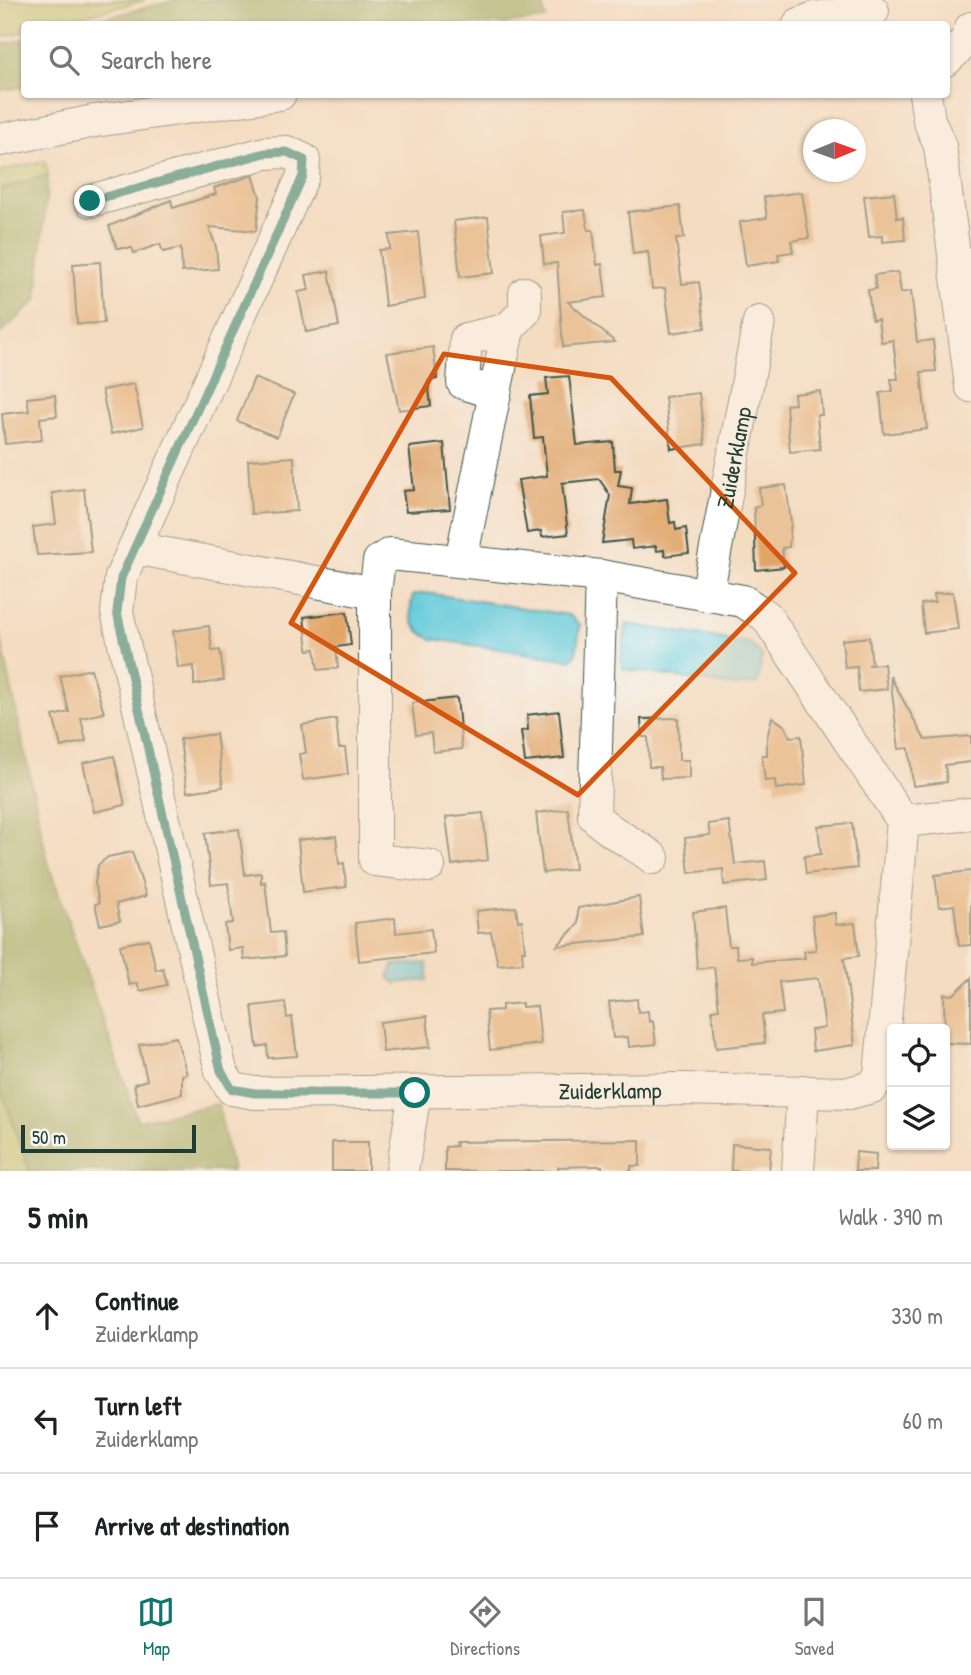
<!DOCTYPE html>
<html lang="en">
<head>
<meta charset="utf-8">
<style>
	body { margin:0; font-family:"Patrick Hand",sans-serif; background:#f2f2f2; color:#202124 }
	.controls { position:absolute; right:21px; bottom:21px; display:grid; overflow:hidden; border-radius:7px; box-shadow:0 2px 5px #0004 }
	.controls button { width:63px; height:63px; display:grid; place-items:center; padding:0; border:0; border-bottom:2px solid #e0e0e0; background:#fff; color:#202124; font:35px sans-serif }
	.compass { position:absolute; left:803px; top:119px; width:63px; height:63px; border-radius:50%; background:#fff; box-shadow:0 2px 5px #0004; rotate:89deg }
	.scale { position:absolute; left:21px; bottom:18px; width:175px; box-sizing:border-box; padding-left:7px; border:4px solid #1f3d34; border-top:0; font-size:19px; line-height:24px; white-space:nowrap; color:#1f3d34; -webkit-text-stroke:5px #f6f6f2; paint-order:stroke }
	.stop { position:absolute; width:21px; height:21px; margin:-16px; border:5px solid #0f766e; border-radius:50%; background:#fff }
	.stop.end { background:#0f766e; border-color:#fff; box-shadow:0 2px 7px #0008 }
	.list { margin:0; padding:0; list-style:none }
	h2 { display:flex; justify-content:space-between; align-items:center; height:91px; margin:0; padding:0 28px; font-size:30px }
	h2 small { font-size:23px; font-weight:400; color:#757577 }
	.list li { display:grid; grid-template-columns:46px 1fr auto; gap:21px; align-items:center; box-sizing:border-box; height:105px; padding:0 28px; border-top:2px solid #e0e0e0 }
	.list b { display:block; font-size:26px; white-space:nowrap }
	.list p { margin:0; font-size:23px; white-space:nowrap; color:#757577 }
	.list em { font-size:23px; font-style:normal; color:#757577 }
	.icon { flex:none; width:38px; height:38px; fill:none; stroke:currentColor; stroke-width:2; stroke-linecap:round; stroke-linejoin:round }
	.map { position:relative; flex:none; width:971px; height:1171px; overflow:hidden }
	.search { position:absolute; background:#fff; box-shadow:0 2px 5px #0004; left:21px; right:21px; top:21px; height:77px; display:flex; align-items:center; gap:18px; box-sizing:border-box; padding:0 24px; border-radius:7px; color:#757577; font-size:26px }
	.sheet { height:406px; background:#fff }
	nav { display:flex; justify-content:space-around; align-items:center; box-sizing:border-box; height:98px; border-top:2px solid #e0e0e0; background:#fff; font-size:19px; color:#757577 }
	nav a { display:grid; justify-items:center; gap:4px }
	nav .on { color:#0f766e }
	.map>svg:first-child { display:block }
</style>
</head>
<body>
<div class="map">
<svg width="971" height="1171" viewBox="0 0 971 1171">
	<rect width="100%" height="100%" fill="#f6f6f2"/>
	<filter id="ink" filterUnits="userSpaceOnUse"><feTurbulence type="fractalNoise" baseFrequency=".0143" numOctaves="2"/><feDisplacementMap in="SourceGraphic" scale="14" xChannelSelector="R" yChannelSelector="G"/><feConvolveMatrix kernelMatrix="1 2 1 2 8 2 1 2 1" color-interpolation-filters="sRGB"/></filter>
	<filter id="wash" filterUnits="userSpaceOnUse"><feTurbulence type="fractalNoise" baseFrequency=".00686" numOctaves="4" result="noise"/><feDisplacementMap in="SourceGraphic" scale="28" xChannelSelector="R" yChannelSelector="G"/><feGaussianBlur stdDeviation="1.57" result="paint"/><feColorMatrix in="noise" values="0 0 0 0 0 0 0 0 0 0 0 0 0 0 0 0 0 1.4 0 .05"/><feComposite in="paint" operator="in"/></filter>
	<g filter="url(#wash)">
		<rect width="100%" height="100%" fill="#f4dcc1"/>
		<path fill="#b4c163" stroke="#6a7f4c" stroke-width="2" d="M0 0H146L51 24H24V31L0 38Z
			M45 161 48 175 0 190V171Z
			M0 1086 30 1171H0Z"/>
		<path fill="#8fa759" stroke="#577246" stroke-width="2" d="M176 0H541L546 19 502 24H80Z
			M24 39V87L0 90V45Z
			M48 175 37 300 0 334V190Z
			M0 633 48 863 138 1121 218 1104 232 1171H30L0 1086Z"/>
		<path fill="#5ec9d9" stroke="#3e8386" stroke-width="2" d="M426 593 569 615 580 625 576 654 571 660 433 639C412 631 407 616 413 595Z
			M627 624 750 643 762 655 758 683 735 686 623 669 621 658Z
			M427 963 428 980 395 983 389 977 393 965Z"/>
		<g id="blocks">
			<path fill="#e1a569" d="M253 175 260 197 256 231 209 227 216 247 218 269 182 272 181 248 163 252 160 244 134 253 132 248H117L109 226 171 200 173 208 216 194 214 188Z
				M802 192 809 238 791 241 793 252 778 254 779 261 746 266 740 222 767 218 764 197Z
				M894 193 897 218 903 217 905 240 882 242V236L869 237 864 196Z
				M680 206 684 238 676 239 682 284 699 282 705 328 671 333 665 288 652 289 648 252 633 254 628 212Z
				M585 210 588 230H593L597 265 602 264 606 297 568 302 615 342 563 347 557 263 544 264 541 236 565 233 563 212Z
				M488 217 494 273 460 277 454 221Z
				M418 232 425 299 385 306 379 250 390 249 389 235Z
				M100 262 104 323 77 324 73 264Z
				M329 271 339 326 306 332 298 292 309 290 306 275Z
				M898 272 901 293 911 291 917 342 933 340 936 371 921 372 927 429 884 434 880 393 893 391 891 379H898L893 340 881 342 878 319 872 320 868 290 876 289 874 275Z
				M433 347 437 379 428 381 431 406 399 410 387 353Z
				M569 376 577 445 613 442 615 470H621L618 486 632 488 630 504 667 499 670 523 675 522 676 530 686 528 689 553 665 556 664 550 657 551 656 546 632 549 631 540 602 543 610 495 599 479 562 483 568 534 542 537 541 531 527 533 518 480 547 476 543 437 534 438 530 396 548 394 546 378Z
				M254 378 294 394 277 437 237 421Z
				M134 384 143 427 111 434 102 390Z
				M820 391 822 415H817L820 449 790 452 786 405 795 404 794 394Z
				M699 393 705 444 671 449 665 397Z
				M55 395 57 416 40 418 42 440 5 444 2 414 29 411 27 398Z
				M444 443 450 509 406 512 403 491 414 490 409 447Z
				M294 457 297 511 251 514 248 460Z
				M786 485 791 522 789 547 782 548 784 567 756 570 754 508 761 505 759 488Z
				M84 489 91 552 37 555 33 527 56 524 52 493Z
				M953 592 958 629 924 633 921 604 935 602 934 594Z
				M347 612 351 645 336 647 338 668 318 670 315 649 308 650 304 617Z
				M209 626 212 651 220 650 224 680 194 685V666L178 668 173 631Z
				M869 637 872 665H868L884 664 887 689 859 692 857 667 845 668 842 640Z
				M91 669 104 713 81 718 86 741 61 747 53 716 69 712 60 676Z
				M890 676 925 740 971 736V762L945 765 947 782 913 786 909 748 899 749Z
				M457 698 462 749 433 752 431 733 416 735 412 703Z
				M559 711 564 758 525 762 521 731 528 730 527 715Z
				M772 717 785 726 790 737 801 736 806 785 776 789 775 780 765 781 762 755H767V738Z
				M678 718 679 760H689V778L661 779 660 767H649L648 737H642L641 719Z
				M336 719 339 748H345L348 774 303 780 299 754 306 753 302 725Z
				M216 734 223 787 187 792 180 739Z
				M114 756 125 805 94 812 83 763Z
				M568 809 575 869 543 873 536 813Z
				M483 813 488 860 452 865 446 817Z
				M729 821 735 864 765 861 767 880 724 885 723 869 689 873 685 838 710 835 708 824Z
				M852 823 857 868 806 874 804 856 821 854 818 826Z
				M239 829 245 875 261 873V883L265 882 271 933 283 932 285 956 244 960 243 948 228 950 225 924 233 923 228 883 211 885 205 833Z
				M336 836 339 864 344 863 346 887 303 892 298 840Z
				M132 852 146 896 116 904 120 921 100 925 95 904 99 903 95 883 98 865 108 857Z
				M971 871V945L959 946 954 905 939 907 935 875Z
				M639 897 644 937 557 946 578 924V908Z
				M516 907 518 921 522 920 525 951H522L523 963 498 965 491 932 478 933 476 911Z
				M725 908 729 946H736L737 958 752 957V963L805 958 804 951 816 950 812 916 835 913 836 925 855 923 859 956 844 958 855 1045 813 1051 811 1030 825 1028 818 978 779 982 783 1013 762 1015 765 1043 716 1048 712 1010 719 1009 714 967 697 969 693 912Z
				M395 918 396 933 431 929 434 953 359 961 355 923Z
				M149 939 156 970 163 968 167 985 140 991 137 983 129 985 120 945Z
				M971 978V1044L945 1043 944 994 953 995Z
				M637 999 638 1012 648 1011 649 1022 653 1021 656 1044 629 1047 628 1037 613 1038 609 1002Z
				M285 1002 287 1018 292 1017 297 1056 268 1058 267 1045 257 1047 252 1006Z
				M522 1003V1007L537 1006 541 1044 490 1050 486 1011 502 1010V1005Z
				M427 1016 430 1047 383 1052 380 1022Z
				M176 1037 187 1074 182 1075V1094L138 1105 134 1084 147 1080 139 1045Z
				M640 1140V1166H631V1171H602V1166H596L558 1167V1171H445V1147L456 1146 455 1142Z
				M332 1142H368V1171H332Z
				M732 1144 771 1147 769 1171H731Z
				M856 1152 876 1154 875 1171H855Z"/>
		</g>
	</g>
	<g filter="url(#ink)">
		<use href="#blocks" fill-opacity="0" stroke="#3f5549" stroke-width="2"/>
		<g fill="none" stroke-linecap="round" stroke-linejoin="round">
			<defs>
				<g id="minor">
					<path d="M799 24 814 18 873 11"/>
					<path d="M946 60 966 41 971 28"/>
					<path d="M925 94 929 120 940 146 971 386"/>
					<path d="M0 140 95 121 280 94"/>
					<path id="s1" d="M90 201 265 153 287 152 304 160 303 176 121 577 117 612 221 1071 232 1089 255 1093 682 1089 849 1093 872 1087 880 1075 903 821 971 814"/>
					<path d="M495 393 463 383 466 339 508 329 525 311V293"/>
					<path d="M134 548 375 593"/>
					<path d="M461 560 508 329"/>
					<path d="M601 576 594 816C613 836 632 841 653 858"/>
					<path id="s2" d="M707 595 759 322"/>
					<path d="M429 866 375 860V593L379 561 390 554 601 576 743 601 766 616 903 821"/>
					<path d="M402 1171 415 1093"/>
					<path d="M798 1171 803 1091"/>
				</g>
			</defs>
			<use href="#minor" stroke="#3f5549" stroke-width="34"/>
			<use href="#minor" stroke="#fff" stroke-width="32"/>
		</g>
	</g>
	<g fill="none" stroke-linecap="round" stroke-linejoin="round" filter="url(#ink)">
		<path stroke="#0f766e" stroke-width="9" d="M90 201 265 153 287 152 304 160 303 176 121 578 117 612 221 1071 232 1089 255 1093H415"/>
	</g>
	<path d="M0 0H971V1171H0ZM444 354 611 378 795 573 578 795 291 623Z" fill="#f4dcc1" fill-opacity=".55" fill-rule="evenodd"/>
	<path fill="none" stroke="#d45610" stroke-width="5" stroke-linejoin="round" d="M444 354 611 378 795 573 578 795 291 623Z"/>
	<g text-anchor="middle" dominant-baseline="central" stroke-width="6" stroke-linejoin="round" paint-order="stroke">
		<g font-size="23" fill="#1f3d34" stroke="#f6f6f2">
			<text stroke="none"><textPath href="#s2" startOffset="140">Zuiderklamp</textPath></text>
			<text stroke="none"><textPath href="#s1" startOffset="1584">Zuiderklamp</textPath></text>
		</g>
	</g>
</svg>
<div class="controls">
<button><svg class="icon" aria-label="locate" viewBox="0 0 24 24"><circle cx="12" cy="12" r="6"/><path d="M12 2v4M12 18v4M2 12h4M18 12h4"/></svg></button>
<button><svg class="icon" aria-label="layers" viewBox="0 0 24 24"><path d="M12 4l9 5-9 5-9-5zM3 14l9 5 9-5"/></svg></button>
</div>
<svg class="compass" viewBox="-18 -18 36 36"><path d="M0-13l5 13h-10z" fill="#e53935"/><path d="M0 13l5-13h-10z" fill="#757577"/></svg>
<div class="scale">50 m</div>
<div class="stop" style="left:415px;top:1093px"></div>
<div class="stop end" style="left:90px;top:201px"></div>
<div class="search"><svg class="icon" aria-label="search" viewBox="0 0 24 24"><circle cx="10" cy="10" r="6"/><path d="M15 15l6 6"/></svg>Search here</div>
</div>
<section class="sheet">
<h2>5 min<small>Walk · 390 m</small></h2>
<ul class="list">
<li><svg class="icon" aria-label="ahead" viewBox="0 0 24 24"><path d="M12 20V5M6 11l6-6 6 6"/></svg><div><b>Continue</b><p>Zuiderklamp</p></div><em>330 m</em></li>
<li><svg class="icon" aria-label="left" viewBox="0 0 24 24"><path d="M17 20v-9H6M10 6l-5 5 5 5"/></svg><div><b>Turn left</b><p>Zuiderklamp</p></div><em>60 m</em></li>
<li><svg class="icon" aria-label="arrive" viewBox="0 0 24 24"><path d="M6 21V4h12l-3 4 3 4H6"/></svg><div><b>Arrive at destination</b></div></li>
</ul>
</section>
<nav>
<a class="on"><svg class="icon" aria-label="map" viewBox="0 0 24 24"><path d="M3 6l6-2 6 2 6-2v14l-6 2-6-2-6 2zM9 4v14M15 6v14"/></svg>Map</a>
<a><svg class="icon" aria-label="directions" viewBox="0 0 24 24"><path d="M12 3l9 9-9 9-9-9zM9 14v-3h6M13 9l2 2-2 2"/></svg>Directions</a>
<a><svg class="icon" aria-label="saved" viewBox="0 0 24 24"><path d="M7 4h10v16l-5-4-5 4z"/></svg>Saved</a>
</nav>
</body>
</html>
